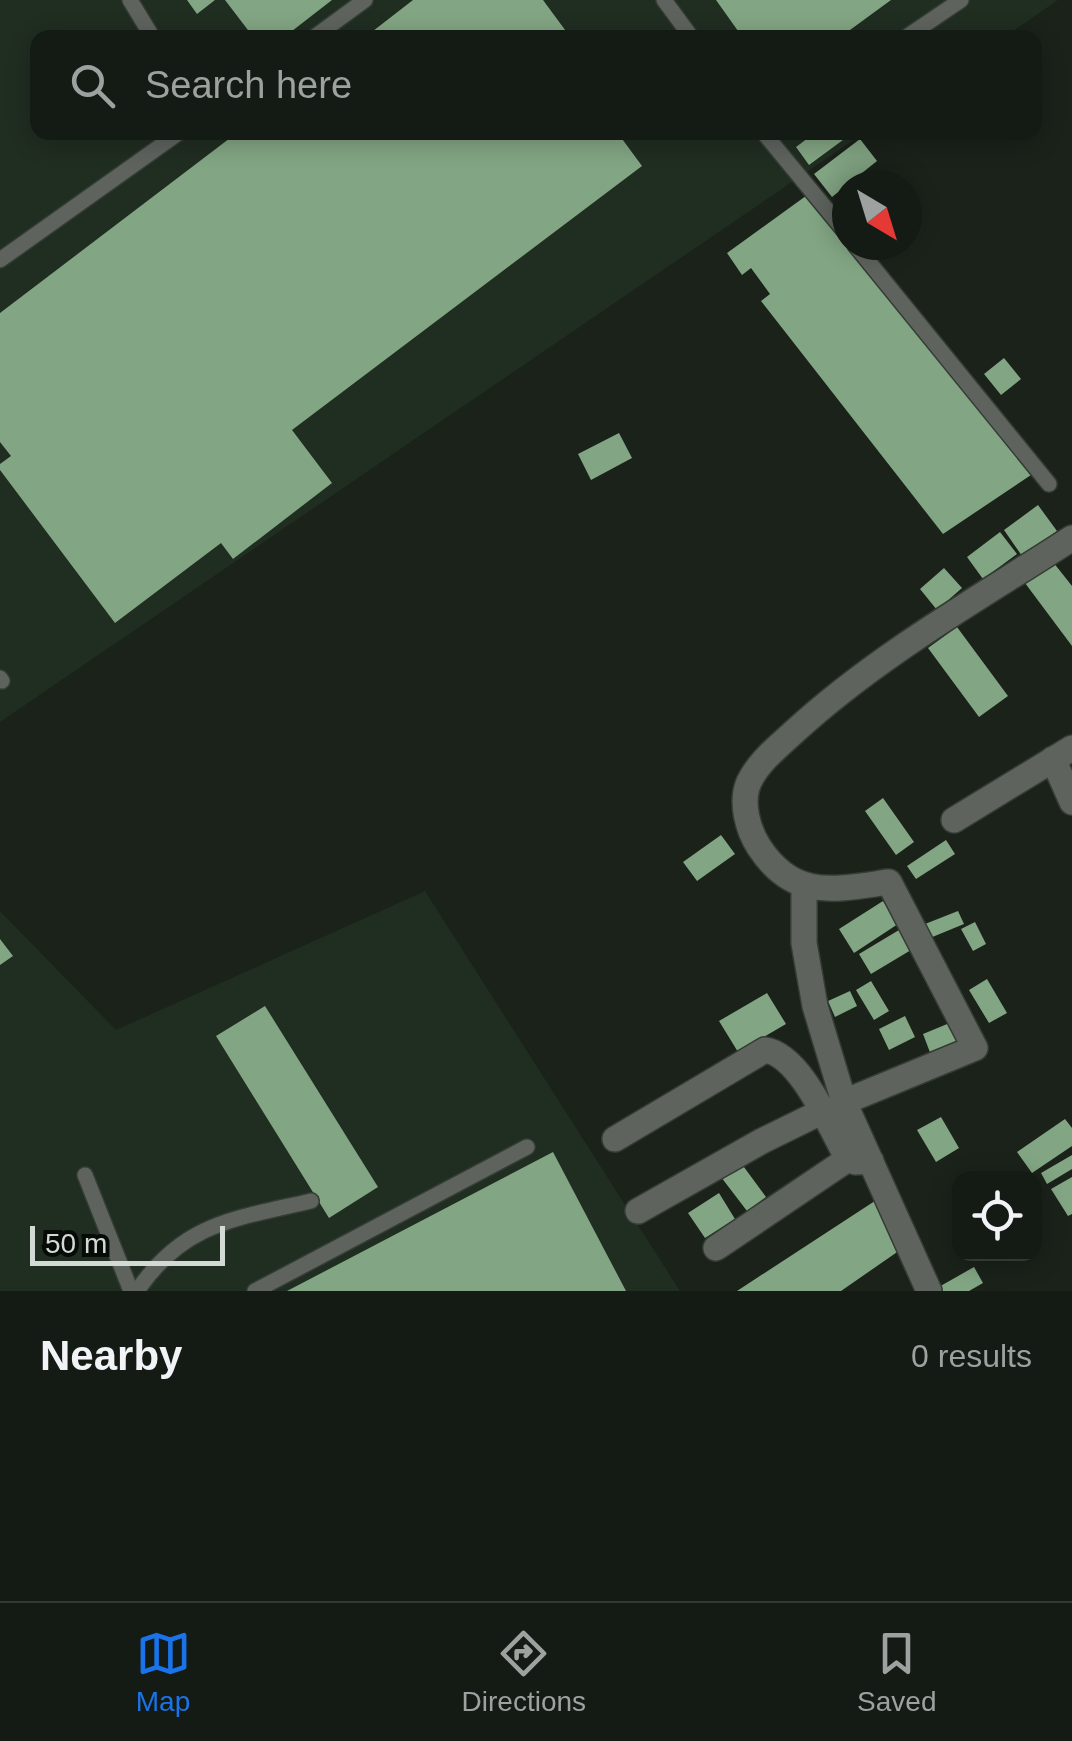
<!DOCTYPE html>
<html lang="en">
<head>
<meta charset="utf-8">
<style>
	body { margin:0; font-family:Helvetica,sans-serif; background:#212722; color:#f1f3f6 }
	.controls { position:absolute; right:30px; bottom:30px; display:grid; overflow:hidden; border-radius:20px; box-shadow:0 5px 25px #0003 }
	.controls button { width:90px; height:90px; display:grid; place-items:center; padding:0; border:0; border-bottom:2px solid #333834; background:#141a14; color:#f1f3f6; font:50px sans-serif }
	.compass { position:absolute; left:832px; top:170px; width:90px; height:90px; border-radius:50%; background:#141a14; box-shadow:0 5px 25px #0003; rotate:142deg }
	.scale { position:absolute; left:30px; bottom:25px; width:195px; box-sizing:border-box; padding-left:10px; border:5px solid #d3d9d4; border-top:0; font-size:28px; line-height:35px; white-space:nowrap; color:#d3d9d4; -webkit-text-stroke:8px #070b07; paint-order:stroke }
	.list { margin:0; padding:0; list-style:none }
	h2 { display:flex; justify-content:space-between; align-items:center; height:130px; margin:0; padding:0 40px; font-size:42px }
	h2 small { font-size:32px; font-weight:400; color:#9da1a0 }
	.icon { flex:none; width:55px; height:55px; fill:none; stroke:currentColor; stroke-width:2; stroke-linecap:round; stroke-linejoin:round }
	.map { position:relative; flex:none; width:1072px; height:1291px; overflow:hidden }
	.search { position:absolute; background:#141a14; box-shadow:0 5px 25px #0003; left:30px; right:30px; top:30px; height:110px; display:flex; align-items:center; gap:25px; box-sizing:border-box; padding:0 35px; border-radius:20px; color:#9da1a0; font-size:38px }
	.sheet { height:310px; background:#141a14 }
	nav { display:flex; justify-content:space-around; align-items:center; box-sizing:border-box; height:140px; border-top:2px solid #333834; background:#141a14; font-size:28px; color:#9da1a0 }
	nav a { display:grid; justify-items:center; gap:5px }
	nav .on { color:#1a73e8 }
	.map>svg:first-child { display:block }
</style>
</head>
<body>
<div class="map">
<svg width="1072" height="1291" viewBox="0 0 1072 1291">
	<rect width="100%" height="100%" fill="#1a221a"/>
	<path fill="#202d21" d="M0 0H1058L1003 38H38V132L864 133 0 722Z
		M425 891 680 1291H0V911L116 1030Z"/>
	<path fill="#82a583" d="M187 0H215L197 14Z
		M225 0H332L283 38H254Z
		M413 0H543L571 38H364Z
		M716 0H891L839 38H743Z
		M238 132H617L642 166 292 430 332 483 233 559 221 543 115 623 0 470V464L11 456 0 442V313Z
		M816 132H843L847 137 809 165 796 147Z
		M860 139 877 161 832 197 814 174Z
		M810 193 847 240V245H851L1031 475 943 534 761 301 770 294 751 268 742 275 727 253Z
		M1004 358 1021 379 1001 395 984 374Z
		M619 433 632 458 591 480 578 454Z
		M1038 505 1057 531 1022 556 1004 530Z
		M1000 532 1017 554 983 579 967 557Z
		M1053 562 1072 586V646L1025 583Z
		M944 568 962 588 937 610 920 589Z
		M957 627 1008 696 979 717 928 648Z
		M883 798 914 842 896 855 865 811Z
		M721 835 735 854 697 881 683 862Z
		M946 840 955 854 916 879 907 866Z
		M883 901 898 924 854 953 839 929Z
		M958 911 964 924 930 938 925 924Z
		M975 922 986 944 973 951 961 929Z
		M904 927 916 947 871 974 859 954Z
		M0 939 13 956 0 965Z
		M987 979 1007 1013 989 1023 969 990Z
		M871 981 889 1011 874 1020 856 990Z
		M850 991 857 1006 835 1017 828 1001Z
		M767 993 786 1024 738 1052 719 1021Z
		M265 1006 378 1187 329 1218 216 1036Z
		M905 1016 915 1037 889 1050 879 1029Z
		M952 1022 960 1044 931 1055 923 1034Z
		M941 1117 959 1148 936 1162 917 1130Z
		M1065 1119 1072 1128V1146L1032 1173 1017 1152Z
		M553 1152 626 1291H287Z
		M1072 1155V1169L1047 1184 1041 1173Z
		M741 1163 766 1197 747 1211 721 1177Z
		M1072 1177V1214L1068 1216 1051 1189Z
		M719 1193 735 1219 705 1238 688 1213Z
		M884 1195 903 1248 841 1291H737Z
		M974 1267 983 1283 969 1291H939L937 1288Z"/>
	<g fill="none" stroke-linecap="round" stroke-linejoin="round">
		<defs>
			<path id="lane" d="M130 0 153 38
				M664 0 692 38
				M313 38 365 0
				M905 38 961 0
				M763 132 847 234
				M855 245 1049 484
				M0 260 180 132
				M0 678 2 681
				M85 1175 131 1291
				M137 1291C184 1222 235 1219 311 1201
				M255 1291 527 1147"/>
			<path id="street" d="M1053 759 1072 802
				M954 820 1072 748
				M804 887V943L815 1006 844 1102 929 1291
				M844 1102 975 1048 889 882C836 889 794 901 759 847 748 830 740 802 749 782 759 761 779 746 795 731 878 655 978 599 1072 538
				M615 1139 765 1050C801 1055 830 1128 848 1159L855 1162 871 1161
				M638 1211 762 1141 821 1112
				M716 1248 848 1159"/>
		</defs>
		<use href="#lane" stroke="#343c34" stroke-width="18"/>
		<use href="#street" stroke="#343c34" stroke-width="28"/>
		<use href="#lane" stroke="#5e635e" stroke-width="15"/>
		<use href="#street" stroke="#5e635e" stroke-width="25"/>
	</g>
</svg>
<div class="controls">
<button><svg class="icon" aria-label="locate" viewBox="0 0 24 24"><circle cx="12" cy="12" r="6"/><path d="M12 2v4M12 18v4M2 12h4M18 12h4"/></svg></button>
</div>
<svg class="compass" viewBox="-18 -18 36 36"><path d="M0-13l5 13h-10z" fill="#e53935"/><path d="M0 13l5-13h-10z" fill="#9da1a0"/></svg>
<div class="scale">50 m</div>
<div class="search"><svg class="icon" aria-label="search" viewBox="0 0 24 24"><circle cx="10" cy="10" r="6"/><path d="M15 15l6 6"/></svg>Search here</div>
</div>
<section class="sheet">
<h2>Nearby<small>0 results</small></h2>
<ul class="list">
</ul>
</section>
<nav>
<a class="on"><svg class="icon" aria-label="map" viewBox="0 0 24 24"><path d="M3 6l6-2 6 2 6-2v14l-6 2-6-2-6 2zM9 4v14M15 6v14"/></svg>Map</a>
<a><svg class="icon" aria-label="directions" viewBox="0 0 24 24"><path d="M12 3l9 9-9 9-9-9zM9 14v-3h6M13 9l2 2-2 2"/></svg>Directions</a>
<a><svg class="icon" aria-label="saved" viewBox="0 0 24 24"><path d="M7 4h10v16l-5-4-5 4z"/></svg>Saved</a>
</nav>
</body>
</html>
